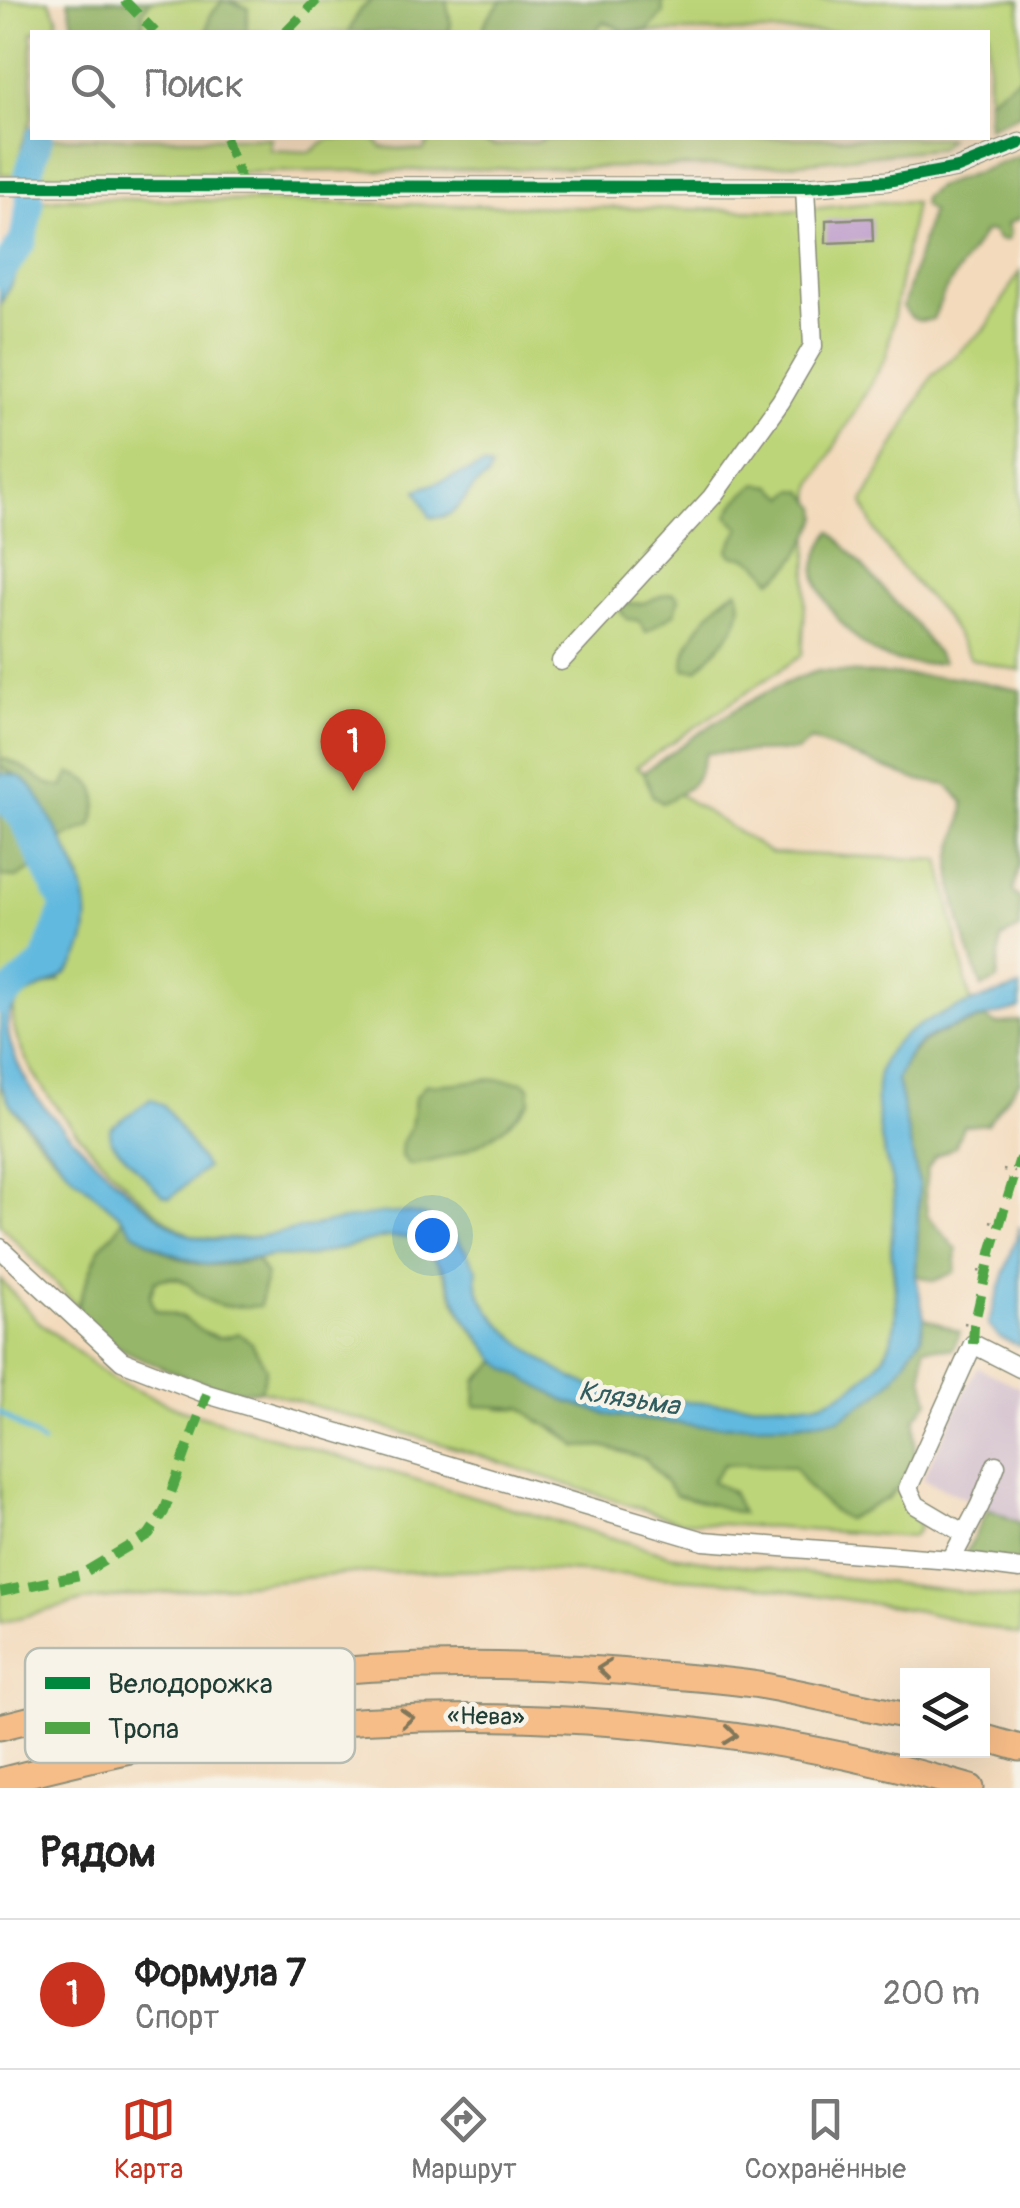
<!DOCTYPE html>
<html lang="ru">
<head>
<meta charset="utf-8">
<style>
	body { margin:0; font-family:Pangolin,sans-serif; background:#f2f2f2; color:#222 }
	.controls { position:absolute; right:30px; bottom:30px; display:grid; overflow:hidden; border-radius:0px; box-shadow:0 10px 40px #0002 }
	.controls button { width:90px; height:90px; display:grid; place-items:center; padding:0; border:0; border-bottom:2px solid #e0e0e0; background:#fff; color:#222; font:50px sans-serif }
	.you { position:absolute; left:432px; top:1235px; width:35px; height:35px; margin:-25px; border:8px solid #fff; border-radius:50%; background:#1a73e8; box-shadow:0 0 0 15px #1a73e833 }
	.badge { display:grid; place-items:center; width:65px; height:65px; border-radius:50%; background:#c8321e; color:#fff; font-size:32px; font-weight:700 }
	.pin { position:absolute; translate:-50% -82px; filter:drop-shadow(0 2px 5px #0008) }
	.pin::after { content:''; position:absolute; top:52px; width:35px; height:30px; background:inherit; clip-path:polygon(0 0,100% 0,50% 100%) }
	.list { margin:0; padding:0; list-style:none }
	h2 { display:flex; justify-content:space-between; align-items:center; height:130px; margin:0; padding:0 40px; font-size:42px }
	h2 small { font-size:32px; font-weight:400; color:#767676 }
	.list li { display:grid; grid-template-columns:65px 1fr auto; gap:30px; align-items:center; box-sizing:border-box; height:150px; padding:0 40px; border-top:2px solid #e0e0e0 }
	.list b { display:block; font-size:38px; white-space:nowrap }
	.list p { margin:0; font-size:32px; white-space:nowrap; color:#767676 }
	.list em { font-size:32px; font-style:normal; color:#767676 }
	.icon { flex:none; width:55px; height:55px; fill:none; stroke:currentColor; stroke-width:2; stroke-linecap:round; stroke-linejoin:round }
	.map { position:relative; flex:none; width:1020px; height:1788px; overflow:hidden }
	.search { position:absolute; background:#fff; box-shadow:0 10px 40px #0002; left:30px; right:30px; top:30px; height:110px; display:flex; align-items:center; gap:25px; box-sizing:border-box; padding:0 35px; border-radius:0px; color:#767676; font-size:38px }
	.sheet { height:280px; background:#fff }
	nav { display:flex; justify-content:space-around; align-items:center; box-sizing:border-box; height:140px; border-top:2px solid #e0e0e0; background:#fff; font-size:28px; color:#767676 }
	nav a { display:grid; justify-items:center; gap:5px }
	nav .on { color:#c8321e }
	.map>svg:first-child { display:block }
</style>
</head>
<body>
<div class="map">
<svg width="1020" height="1788" viewBox="0 0 1020 1788">
	<rect width="100%" height="100%" fill="#f7f3e8"/>
	<filter id="ink" filterUnits="userSpaceOnUse"><feTurbulence type="fractalNoise" baseFrequency=".01" numOctaves="2"/><feDisplacementMap in="SourceGraphic" scale="20" xChannelSelector="R" yChannelSelector="G"/><feConvolveMatrix kernelMatrix="1 2 1 2 8 2 1 2 1" color-interpolation-filters="sRGB"/></filter>
	<filter id="wash" filterUnits="userSpaceOnUse"><feTurbulence type="fractalNoise" baseFrequency=".0048" numOctaves="4" result="noise"/><feDisplacementMap in="SourceGraphic" scale="40" xChannelSelector="R" yChannelSelector="G"/><feGaussianBlur stdDeviation="2.25" result="paint"/><feColorMatrix in="noise" values="0 0 0 0 0 0 0 0 0 0 0 0 0 0 0 0 0 1.4 0 .05"/><feComposite in="paint" operator="in"/></filter>
	<g filter="url(#wash)">
		<rect width="100%" height="100%" fill="#f3dabc"/>
		<path fill="#d1bdcc" d="M977 1367 1020 1388V1523L923 1479Z"/>
		<path fill="#bdd579" stroke="#6e8956" stroke-width="2.5" d="M0 0H49L57 16V32H32V118L22 144 18 175 0 174Z
			M151 0H223L210 16 207 32H143V9Z
			M229 0H372L359 11 349 32H246L248 8Z
			M446 0H502L487 19 482 32H448L451 25Z
			M662 0H1020V76L988 99V32H594L604 21 625 31 663 13Z
			M47 138H271L270 150 311 152 330 138H374L381 147 423 151 431 138H472L495 146 541 141 542 138H949L939 148 780 165 38 175Z
			M70 198 791 211 879 202 915 203 886 357 812 486 802 655 636 767 771 853 940 860 971 1004 937 1018 877 1085C878 1102 878 1121 881 1138 884 1158 893 1177 894 1197 895 1215 891 1233 891 1250 893 1283 902 1316 888 1348 877 1372 844 1398 818 1403 806 1405 792 1403 780 1403 719 1405 651 1404 591 1386 553 1375 467 1313 477 1269L442 1223 225 1239C212 1238 198 1239 187 1233 140 1209 0 1066 14 1007 24 991 43 987 60 981L81 878 43 805 21 777 0 773V305L37 233 40 201Z
			M1020 271V671L971 659C961 643 952 626 941 612 911 578 876 545 863 502L932 376 987 327Z
			M45 861C64 886 72 944 42 963 28 972 13 976 0 986V876L16 878Z
			M0 1083C25 1139 78 1179 123 1218L117 1229 100 1247 77 1306 0 1224Z
			M394 1235C439 1236 445 1285 463 1316 472 1332 486 1346 497 1361L476 1381 499 1409 522 1408C540 1423 561 1431 578 1447L602 1446 647 1459C675 1503 698 1496 741 1513L711 1481 724 1464 795 1467 807 1487 846 1519 888 1498 903 1481 920 1528 912 1537 678 1521 475 1454 261 1390 266 1368 224 1339 195 1328 183 1317 155 1310 150 1296 155 1281C187 1269 197 1298 226 1306L266 1275 256 1260 275 1256 307 1257Z
			M0 1279 38 1321 113 1380 182 1410 670 1555C786 1574 904 1582 1020 1600V1635L919 1611 727 1581 531 1569 351 1573 83 1601 0 1623Z"/>
		<path fill="#96b669" stroke="#5a7a4e" stroke-width="2.5" d="M68 0H151L143 10V32H75Z
			M223 0 248 8 246 32H207L210 16Z
			M372 0H446L451 25 448 32H349L359 11Z
			M502 0H662L663 13 648 30 625 31 604 21 594 32 546 27 543 32H482L487 19Z
			M1020 76V114L988 127V99Z
			M1020 156V218L1007 224 1010 232 1008 240H999L992 231 984 232 945 291 933 319C918 323 911 320 903 307L931 211 923 205V198L936 187Z
			M758 484 772 486 786 497 794 490 803 491 818 507 819 517C809 537 793 572 771 580 761 565 750 555 732 556L728 550 740 528 728 516C734 501 744 492 758 484Z
			M831 531 914 623 943 662C923 666 899 664 880 655 855 645 814 596 815 568 816 555 824 543 831 531Z
			M737 590C752 620 716 649 697 670L685 669C679 645 716 600 737 590Z
			M674 593 679 598 675 613 646 632 640 621 627 619 619 609 627 603C650 607 654 594 674 593Z
			M818 671 961 678 1020 690V863L1013 892 1020 899V929L1001 938 997 980 982 988C971 956 946 889 952 856 956 836 964 823 964 802L947 785 917 780 811 740 797 751 706 753C696 784 693 788 662 803L652 795 644 772C702 732 750 693 818 671Z
			M0 758C27 763 36 785 63 787L70 773C100 780 102 799 91 826L64 838 57 837C43 807 32 780 0 767Z
			M0 803 23 841 45 861 16 878 0 876Z
			M985 1018 995 1024 1020 1021V1080L987 1124 963 1126 955 1147 935 1156 927 1170 925 1193 927 1215 957 1250 955 1272 934 1281 916 1275 919 1186 897 1080C912 1036 945 1032 985 1018Z
			M495 1079 524 1082 529 1087 530 1101C499 1140 458 1159 410 1165L401 1156 402 1143 411 1127 415 1098 426 1084C450 1086 471 1080 495 1079Z
			M123 1218C140 1241 178 1263 207 1265 223 1266 241 1262 256 1260L266 1275 260 1306C244 1306 226 1309 211 1302 186 1290 188 1269 155 1281L150 1296 155 1310C165 1314 178 1315 186 1320 207 1333 212 1344 238 1333L251 1342 266 1368 261 1390C227 1400 123 1354 94 1332 86 1325 82 1315 77 1306L100 1247 117 1229Z
			M924 1318 960 1332 953 1349 924 1347 923 1377 929 1401 915 1418V1460L903 1481 888 1498 846 1519C823 1505 808 1490 795 1467L724 1464 712 1481 732 1492 742 1513 676 1495 646 1459 603 1446 578 1447 561 1431 540 1422 522 1408 475 1406 476 1381 497 1361 565 1401 794 1424 839 1419 878 1394 921 1337Z
			M988 1509 1020 1523V1561L965 1555Z"/>
		<path fill="#62b9df" stroke="#407b8a" stroke-width="2.5" d="M18 200 40 201 37 233 0 305V263L17 229Z
			M483 466 491 468 487 478C463 489 461 522 430 517L417 490Z
			M0 773C6 774 17 775 22 778 35 787 45 808 52 821 76 865 104 915 75 963 59 990 14 987 8 1019 4 1042 26 1084 40 1102 65 1133 158 1227 193 1236 264 1255 385 1190 439 1222 455 1231 467 1254 477 1269 472 1292 493 1318 510 1333 533 1353 556 1372 585 1384 631 1403 730 1405 781 1403 793 1403 807 1405 819 1403 843 1397 872 1375 885 1354 902 1326 896 1287 892 1257 890 1237 895 1216 894 1196 893 1176 884 1157 881 1137 877 1114 873 1083 883 1061 901 1020 980 1000 1020 987V1009C991 1016 948 1025 922 1041 910 1049 902 1066 897 1080L919 1186 916 1275 924 1318 921 1337 895 1377 878 1394 839 1419 794 1424 701 1426 614 1416 565 1401 508 1369 497 1361 463 1315 443 1268 422 1245 409 1237H386L307 1257 275 1256 205 1265 168 1252 134 1233 123 1218 70 1173 10 1104 0 1083V986L17 974 41 964 54 951 60 936V913L58 891 50 867 23 841 0 803Z
			M151 1099 165 1107 206 1168 170 1198 162 1195 111 1141 110 1128Z
			M1020 1226V1346L999 1337 988 1324Z"/>
		<g fill="none" stroke-linecap="round" stroke-linejoin="round">
			<path stroke="#62b9df" stroke-width="5" d="M0 1412 43 1443"/>
			<path stroke="#62b9df" stroke-width="28" d="M0 274 23 241 30 203 28 175 39 138
				M0 792 23 819 65 907 44 963 0 1000"/>
		</g>
		<g id="blocks">
			<path fill="#c09fcc" d="M872 218 873 241 826 243V220Z"/>
		</g>
	</g>
	<g filter="url(#ink)">
		<use href="#blocks" fill-opacity="0" stroke="#898c78" stroke-width="2.5"/>
		<g fill="none" stroke-linecap="round" stroke-linejoin="round">
			<defs>
				<path id="minor" d="M0 186 805 187 887 181 958 168 1020 143
					M561 661 712 497 781 401 813 346 805 187
					M0 1248 122 1361 207 1394 704 1541 951 1560 1020 1569
					M965 1534 916 1505 908 1488 973 1344 1020 1368
					M951 1560 980 1505 996 1465"/>
				<path id="highway" d="M0 1727C216 1671 439 1652 661 1675 694 1678 727 1680 759 1685 809 1694 858 1706 908 1716
					M982 1737 1020 1748
					M0 1781C83 1760 167 1739 252 1730 493 1703 738 1719 971 1788"/>
			</defs>
			<use href="#minor" stroke="#898c78" stroke-width="21"/>
			<use href="#highway" stroke="#898c78" stroke-width="29"/>
			<path stroke="#898c78" stroke-width="2.5" stroke-dasharray="2.5 8" stroke-linecap="butt" d="M1003 1170 1015 1172
				M990 1221 1000 1224
				M978 1271 987 1273
				M964 1323 974 1325"/>
			<use href="#minor" stroke="#fff" stroke-width="18"/>
			<use href="#highway" stroke="#f7bd88" stroke-width="25"/>
			<path stroke="#4fa644" stroke-width="10" stroke-dasharray="20 10" stroke-linecap="butt" d="M124 0 155 32
				M286 32 317 0
				M225 138 244 188
				M973 1344 974 1325 992 1249 1020 1158
				M0 1592 80 1575 149 1534 164 1512 207 1394"/>
			<defs>
				<path id="cycleway" d="M0 186 805 187 887 181 958 168 1020 143"/>
			</defs>
			<use href="#cycleway" stroke="#f7f3e8" stroke-width="19"/>
			<use href="#cycleway" stroke="#00873e" stroke-width="12"/>
		</g>
		<defs><path id="oneway-chevron" d="M-2-3.5L2.5 0L-2 3.5" fill="none" stroke-width="1.6" stroke-linecap="round" stroke-linejoin="round" transform="scale(2.5)"/></defs>
		<g stroke="#80775a">
			<use href="#oneway-chevron" transform="translate(604 1669) rotate(-174)"/>
			<use href="#oneway-chevron" transform="translate(407 1718) rotate(-4)"/>
			<use href="#oneway-chevron" transform="translate(731 1735) rotate(6)"/>
		</g>
	</g>
	<g text-anchor="middle" dominant-baseline="central" stroke-width="9" stroke-linejoin="round" paint-order="stroke">
		<g font-size="25" fill="#1f3d34" stroke="#f7f3e8">
			<text transform="translate(486 1717) rotate(1)">«Нева»</text>
		</g>
		<g font-size="28" font-style="italic" fill="#305c5f" stroke="#f7f3e8">
			<text transform="translate(629 1399) rotate(9)">Клязьма</text>
		</g>
	</g>
	<rect x="25" y="1648" width="330" height="115" rx="15" fill="#f7f3e8" stroke="#b6bcb2" stroke-width="2.5"/>
	<rect x="45" y="1677" width="45" height="12" fill="#00873e"/>
	<rect x="45" y="1722" width="45" height="12" fill="#4fa644"/>
	<g font-size="28" fill="#1f3d34">
		<text x="108" y="1693">Велодорожка</text>
		<text x="108" y="1738">Тропа</text>
	</g>
</svg>
<div class="controls">
<button><svg class="icon" aria-label="layers" viewBox="0 0 24 24"><path d="M12 4l9 5-9 5-9-5zM3 14l9 5 9-5"/></svg></button>
</div>
<div class="you"></div>
<div class="pin badge" style="left:353px;top:791px">1</div>
<div class="search"><svg class="icon" aria-label="search" viewBox="0 0 24 24"><circle cx="10" cy="10" r="6"/><path d="M15 15l6 6"/></svg>Поиск</div>
</div>
<section class="sheet">
<h2>Рядом<small></small></h2>
<ul class="list">
<li><span class="badge">1</span><div><b>Формула 7</b><p>Спорт</p></div><em>200 m</em></li>
</ul>
</section>
<nav>
<a class="on"><svg class="icon" aria-label="map" viewBox="0 0 24 24"><path d="M3 6l6-2 6 2 6-2v14l-6 2-6-2-6 2zM9 4v14M15 6v14"/></svg>Карта</a>
<a><svg class="icon" aria-label="directions" viewBox="0 0 24 24"><path d="M12 3l9 9-9 9-9-9zM9 14v-3h6M13 9l2 2-2 2"/></svg>Маршрут</a>
<a><svg class="icon" aria-label="saved" viewBox="0 0 24 24"><path d="M7 4h10v16l-5-4-5 4z"/></svg>Сохранённые</a>
</nav>
</body>
</html>
